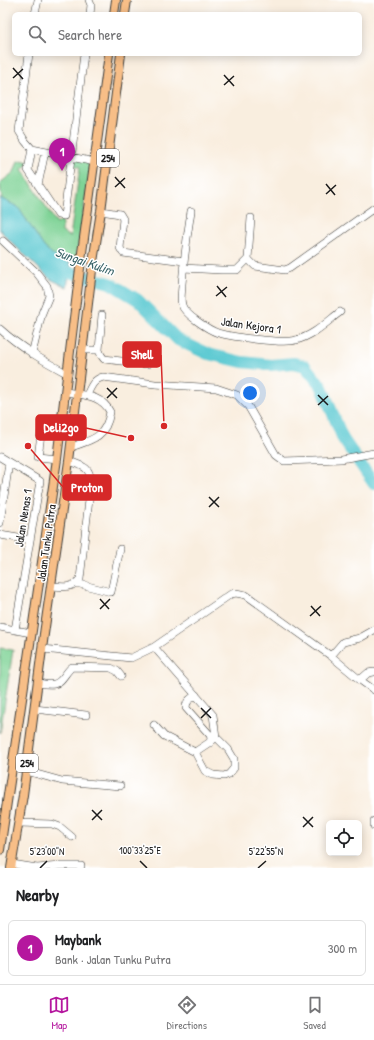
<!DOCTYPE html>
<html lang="en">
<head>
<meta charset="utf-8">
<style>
	body { margin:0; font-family:"Patrick Hand",sans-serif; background:#f6f6f6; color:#202124 }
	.controls { position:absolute; right:12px; bottom:12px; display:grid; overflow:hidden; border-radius:6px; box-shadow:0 2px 10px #0003 }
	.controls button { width:36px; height:36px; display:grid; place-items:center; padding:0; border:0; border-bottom:1px solid #e0e0e0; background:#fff; color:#202124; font:20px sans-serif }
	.you { position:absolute; left:250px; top:393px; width:14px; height:14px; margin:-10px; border:3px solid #fff; border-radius:50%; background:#1a73e8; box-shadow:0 0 0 6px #1a73e833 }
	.badge { display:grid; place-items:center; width:26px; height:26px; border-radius:50%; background:#b5179e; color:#fff; font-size:13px; font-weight:700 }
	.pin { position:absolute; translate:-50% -33px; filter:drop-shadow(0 1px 2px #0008) }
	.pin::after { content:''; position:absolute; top:21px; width:14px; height:12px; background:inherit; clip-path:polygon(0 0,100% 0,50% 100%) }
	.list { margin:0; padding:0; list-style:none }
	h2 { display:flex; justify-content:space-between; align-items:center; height:52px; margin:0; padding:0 16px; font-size:17px }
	h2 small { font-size:13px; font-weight:400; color:#757577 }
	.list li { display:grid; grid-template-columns:26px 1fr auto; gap:12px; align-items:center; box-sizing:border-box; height:56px; margin:0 8px 8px; padding:0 8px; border:1px solid #e0e0e0; border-radius:6px }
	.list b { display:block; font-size:15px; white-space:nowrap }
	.list p { margin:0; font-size:13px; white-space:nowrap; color:#757577 }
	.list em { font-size:13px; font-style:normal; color:#757577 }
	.icon { flex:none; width:22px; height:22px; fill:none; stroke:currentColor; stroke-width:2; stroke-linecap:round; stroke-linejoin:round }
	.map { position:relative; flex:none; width:374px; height:868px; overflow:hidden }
	.search { position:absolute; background:#fff; box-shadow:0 2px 10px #0003; left:12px; right:12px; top:12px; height:44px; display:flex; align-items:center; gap:10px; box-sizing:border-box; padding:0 14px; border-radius:6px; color:#757577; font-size:15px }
	.sheet { height:116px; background:#fff }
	nav { display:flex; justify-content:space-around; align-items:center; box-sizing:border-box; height:56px; border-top:1px solid #e0e0e0; background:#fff; font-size:11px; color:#757577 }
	nav a { display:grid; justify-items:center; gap:2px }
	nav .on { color:#b5179e }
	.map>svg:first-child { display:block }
</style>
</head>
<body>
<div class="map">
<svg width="374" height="868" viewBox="0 0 374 868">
	<rect width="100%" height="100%" fill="#fff"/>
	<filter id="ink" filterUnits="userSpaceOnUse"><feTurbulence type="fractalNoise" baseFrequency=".025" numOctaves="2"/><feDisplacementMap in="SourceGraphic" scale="8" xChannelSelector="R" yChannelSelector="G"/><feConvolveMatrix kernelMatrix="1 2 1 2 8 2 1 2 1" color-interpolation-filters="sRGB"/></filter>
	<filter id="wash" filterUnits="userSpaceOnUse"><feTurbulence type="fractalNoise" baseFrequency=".012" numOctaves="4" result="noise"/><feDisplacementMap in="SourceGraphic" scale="16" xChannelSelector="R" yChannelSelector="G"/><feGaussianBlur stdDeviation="0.9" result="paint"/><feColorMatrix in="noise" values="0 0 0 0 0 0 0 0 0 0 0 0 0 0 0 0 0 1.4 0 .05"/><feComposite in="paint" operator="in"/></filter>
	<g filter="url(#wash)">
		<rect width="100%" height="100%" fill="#f9eedf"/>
		<path fill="#7fd396" stroke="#4e7859" d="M72 157 91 162 76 260C59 258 57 260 44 248L2 200 0 183 14 172 18 161 22 160 29 162 27 165 22 169 57 224 62 220V232L70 237 80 167 71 166Z
			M0 648 13 650 0 733Z"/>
		<path fill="#5cc9d2" stroke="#3c7277" d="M0 198 18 207 44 247 56 257 71 263 67 287 50 279 9 240 0 230Z"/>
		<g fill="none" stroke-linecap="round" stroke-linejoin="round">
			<path stroke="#5cc9d2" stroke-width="12" d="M54 268 110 283 138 300 178 340 208 354 242 362 271 365 294 363 305 366 322 387 343 439 374 484"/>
		</g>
	</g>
	<g filter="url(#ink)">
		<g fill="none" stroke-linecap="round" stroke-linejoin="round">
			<defs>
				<path id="minor" d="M89 0 91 5 90 14
					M35 14 38 0
					M29 54 19 131 25 141 32 149 95 162
					M32 149 28 170 58 215 64 216 84 54
					M38 185 45 152
					M101 211 120 214 123 219 120 248 123 253 184 261
					M191 211C187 236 184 260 182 284 182 291 180 299 182 305 184 314 209 330 218 333 232 337 284 344 296 340 313 336 327 322 340 312
					M251 218 248 259 255 266 285 270 290 268 374 208
					M3 241 36 272 47 286 49 296 42 313 32 354
					M183 268 221 270H237L248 259
					M0 329C21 348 44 361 68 374
					M82 350H99L101 355 104 359 147 364
					M99 350 102 315
					M66 392C83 395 102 395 110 412 106 437 93 440 71 447
					M87 395C91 386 94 379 103 377L155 384 216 388 237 395 248 406 276 455 284 461 341 459 374 453
					M41 434 38 457 57 459
					M0 457 40 481 15 630
					M0 523 9 463
					M0 535 30 540
					M76 583 111 592 120 549
					M51 586C63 587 72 589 80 579L91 482C90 466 82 466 69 461
					M0 627 31 633
					M154 647 213 715 216 737 228 749 234 759V768L229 774 224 776 213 775 205 771 195 752 164 736 154 725
					M43 649 131 658 154 647 231 594 236 593 246 595 331 656 360 680 374 690
					M331 656 343 642 360 638 374 630
					M360 680 368 673 374 672
					M38 683C43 684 49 685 54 684 62 683 66 671 72 667L111 668 117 671 121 676
					M196 695C190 699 186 701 186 708L210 735 211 738 210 743
					M35 709 86 715
					M195 752 213 740
					M26 771 62 781 120 786
					M374 821V826
					M19 823 52 824 60 827 72 837
					M12 864 37 868 60 866H81"/>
				<path id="major" d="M114 14 116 0
					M125 14 127 0
					M0 850 57 459 81 260 109 54
					M11 868 23 795 44 634 69 461 93 262 101 211 121 54"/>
			</defs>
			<use href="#minor" stroke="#3d3c39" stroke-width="8"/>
			<use href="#major" stroke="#3d3c39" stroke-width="10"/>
			<use href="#minor" stroke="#fff" stroke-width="7"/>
			<use href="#major" stroke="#f7be87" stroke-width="8"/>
		</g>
	</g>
	<path fill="none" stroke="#1c1c1c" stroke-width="1.5" d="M13 68 23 79M224 75 234 86M13 78 23 69M224 85 234 76M115 177 125 188M326 184 335 195M115 187 125 178M326 194 336 185M217 286 226 297M216 296 227 287M107 388 117 398M318 395 328 405M107 398 117 388M318 405 328 396M209 497 219 507M209 507 219 497M100 599 109 609M311 606 320 616M100 609 110 599M310 616 321 606M201 708 211 718M201 718 211 708M92 810 102 820M303 817 313 827M92 820 102 810M303 827 313 817M140 861 147 868M40 868 47 861M258 868 266 861"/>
	<g text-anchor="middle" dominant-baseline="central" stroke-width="3" stroke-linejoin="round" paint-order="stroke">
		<g fill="#fff" stroke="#606060" stroke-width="1">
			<rect x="97" y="149" width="22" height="18" rx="3"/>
			<rect x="16" y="754" width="22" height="18" rx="3"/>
		</g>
		<g font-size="11" font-weight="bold" fill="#1c1c1c">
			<text x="108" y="158">254</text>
			<text x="27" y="763">254</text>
		</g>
		<g font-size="12" fill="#1c1c1c" stroke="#fff">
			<text transform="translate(251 325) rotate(8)">Jalan Kejora 1</text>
			<text transform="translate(23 518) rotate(-81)">Jalan Nenas 1</text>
			<text transform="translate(46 543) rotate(-82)">Jalan Tunku Putra</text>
		</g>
		<g font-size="13" font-style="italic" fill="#366165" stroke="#fff">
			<text transform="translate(85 261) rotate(19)">Sungai Kulim</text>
		</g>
	</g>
	<g font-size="10" text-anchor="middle" fill="#1c1c1c" stroke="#fff" stroke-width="3" stroke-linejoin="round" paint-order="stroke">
		<text x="140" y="854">100°33'25"E</text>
		<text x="47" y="855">5°23'00"N</text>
		<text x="266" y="855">5°22'55"N</text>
	</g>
	<path fill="none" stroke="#d62828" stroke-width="1.5" d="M164 426L161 355M131 438L86 428M28 446L63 487"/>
	<g fill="#d62828" stroke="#fff" stroke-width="1.5">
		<circle cx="164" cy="426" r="4"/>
		<circle cx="131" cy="438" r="4"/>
		<circle cx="28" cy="446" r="4"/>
	</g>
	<g fill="#d62828" stroke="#d62828" stroke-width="1.5">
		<rect x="123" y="342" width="38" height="25" rx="4"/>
		<rect x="36" y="415" width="50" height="25" rx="4"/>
		<rect x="63" y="475" width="48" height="25" rx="4"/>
	</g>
	<g font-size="13" text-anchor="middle" font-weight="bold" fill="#fff">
		<text x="142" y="359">Shell</text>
		<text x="61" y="432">Deli2go</text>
		<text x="87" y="492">Proton</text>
	</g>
</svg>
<div class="controls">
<button><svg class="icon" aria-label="locate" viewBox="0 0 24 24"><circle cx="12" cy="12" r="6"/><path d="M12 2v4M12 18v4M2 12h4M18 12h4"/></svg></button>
</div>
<div class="you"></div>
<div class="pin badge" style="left:62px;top:171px">1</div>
<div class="search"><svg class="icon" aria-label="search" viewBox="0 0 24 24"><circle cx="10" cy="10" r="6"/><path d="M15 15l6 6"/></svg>Search here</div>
</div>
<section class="sheet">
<h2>Nearby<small></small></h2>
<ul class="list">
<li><span class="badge">1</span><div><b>Maybank</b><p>Bank · Jalan Tunku Putra</p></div><em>300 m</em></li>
</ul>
</section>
<nav>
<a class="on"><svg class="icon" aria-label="map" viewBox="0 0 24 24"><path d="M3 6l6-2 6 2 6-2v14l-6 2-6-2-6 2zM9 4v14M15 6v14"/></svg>Map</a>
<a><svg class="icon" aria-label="directions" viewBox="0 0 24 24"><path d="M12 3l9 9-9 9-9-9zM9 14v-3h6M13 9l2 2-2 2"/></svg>Directions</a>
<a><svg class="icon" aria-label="saved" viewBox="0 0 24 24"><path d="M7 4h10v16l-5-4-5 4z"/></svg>Saved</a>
</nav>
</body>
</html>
